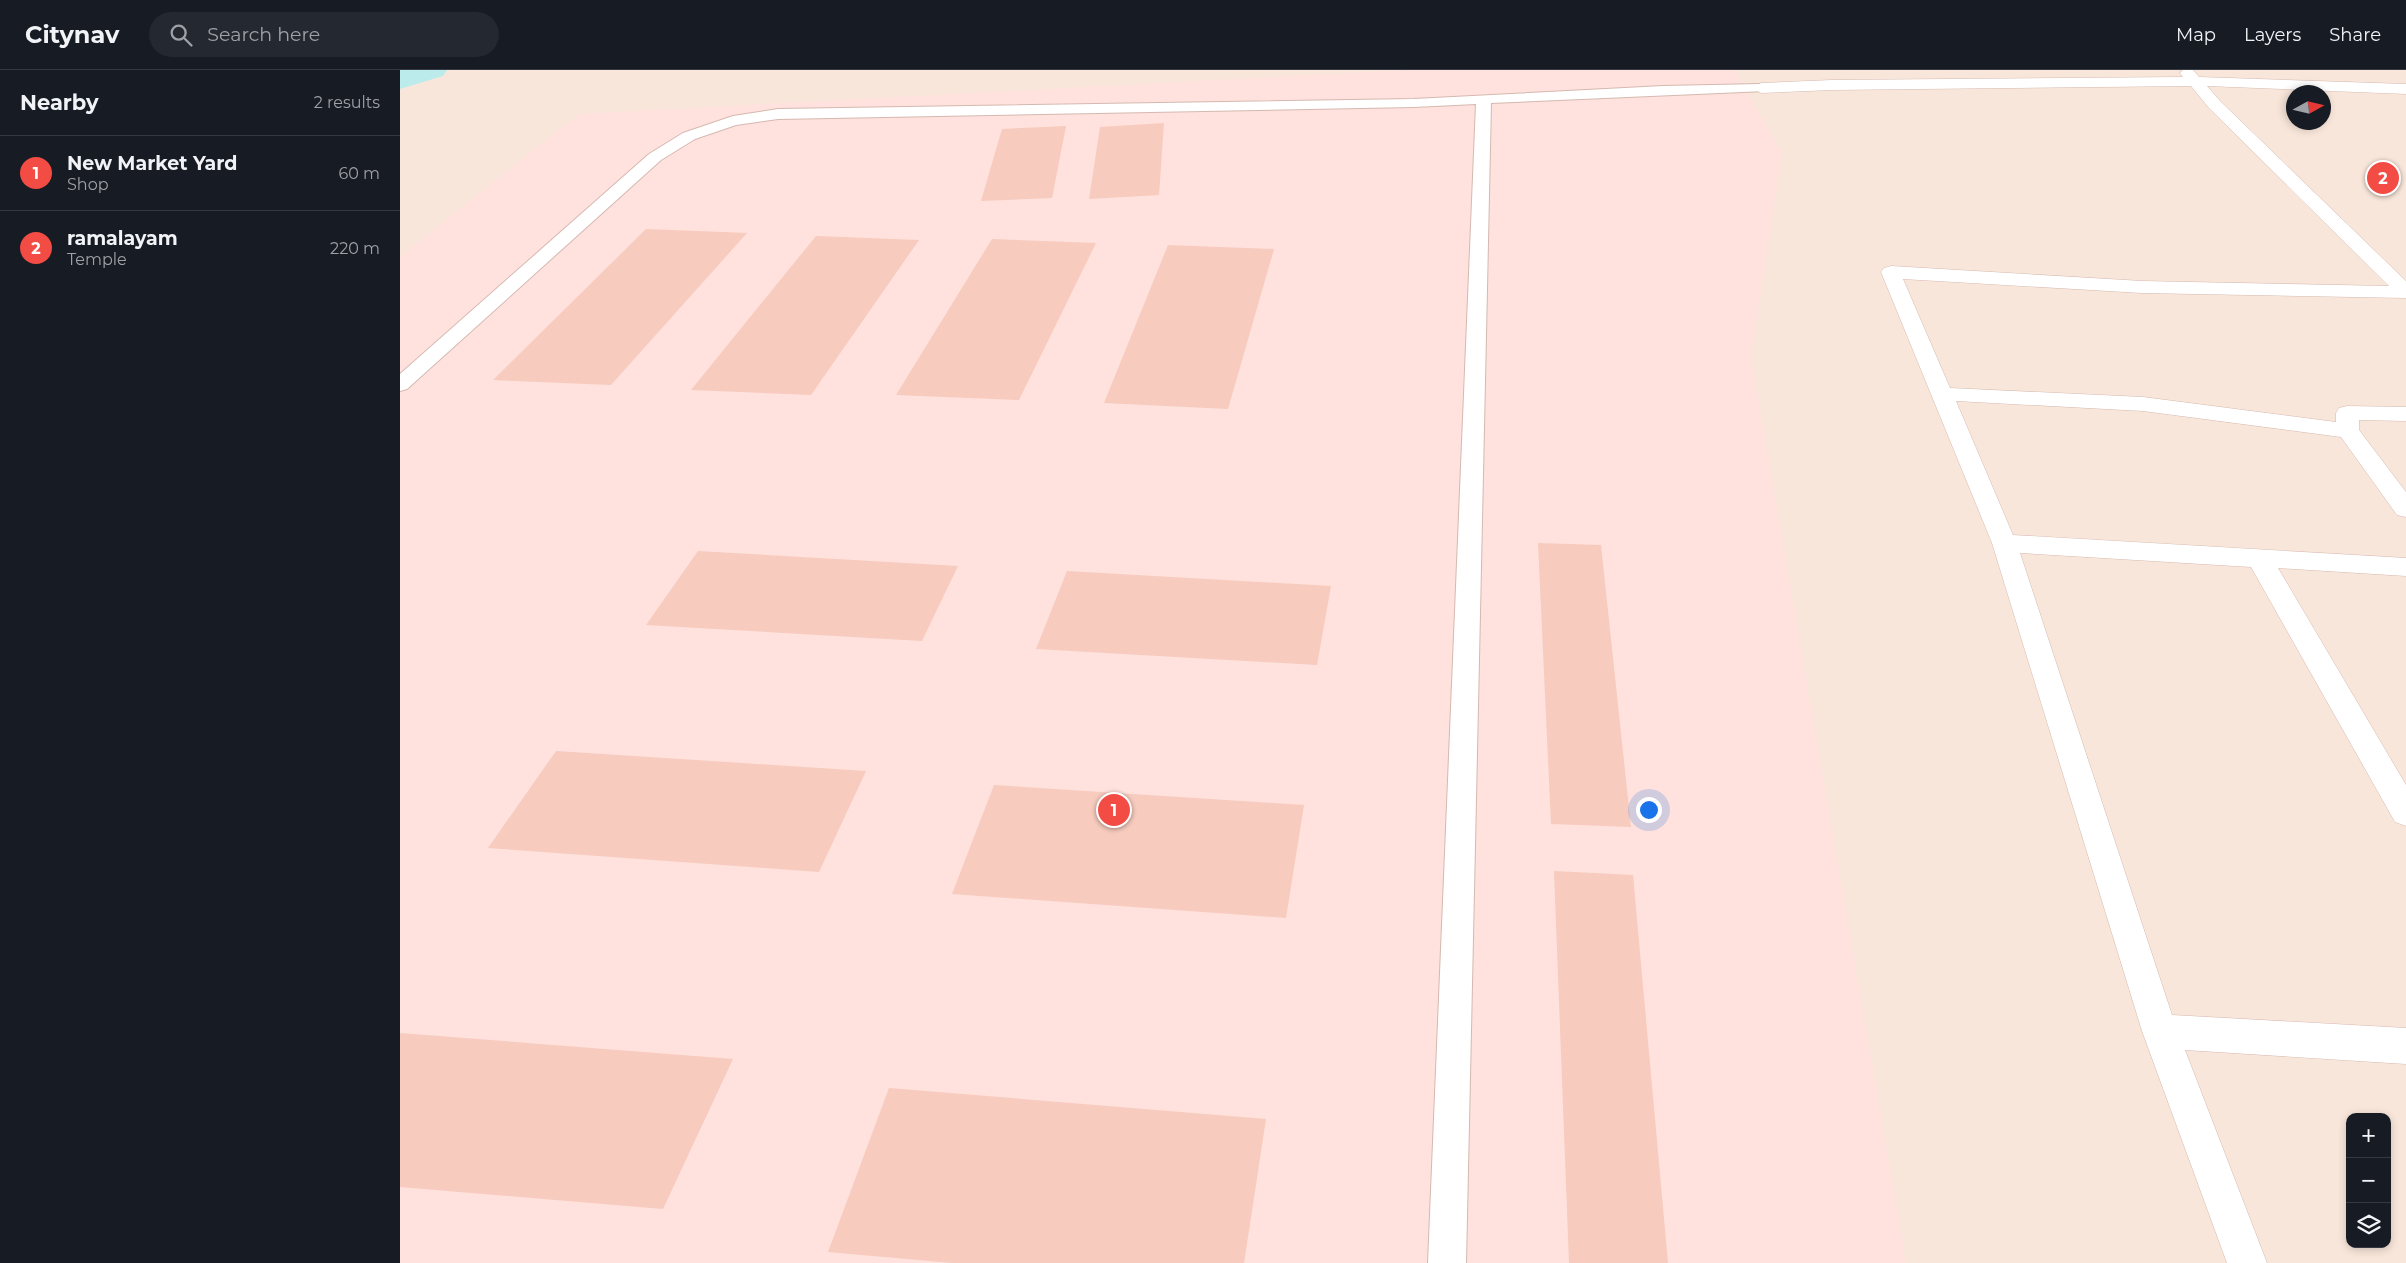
<!DOCTYPE html>
<html lang="en">
<head>
<meta charset="utf-8">
<style>
	body { margin:0; font-family:Montserrat,sans-serif; background:#242831; color:#f1f3f6 }
	.controls { position:absolute; right:15px; bottom:15px; display:grid; overflow:hidden; border-radius:10px; box-shadow:0 2px 8px #0003 }
	.controls button { width:45px; height:45px; display:grid; place-items:center; padding:0; border:0; border-bottom:1px solid #363941; background:#171b24; color:#f1f3f6; font:25px sans-serif }
	.compass { position:absolute; left:1886px; top:15px; width:45px; height:45px; border-radius:50%; background:#171b24; box-shadow:0 2px 8px #0003; rotate:82deg }
	.you { position:absolute; left:1248px; top:739px; width:18px; height:18px; margin:-12px; border:4px solid #fff; border-radius:50%; background:#1a73e8; box-shadow:0 0 0 8px #1a73e833 }
	.badge { display:grid; place-items:center; width:32px; height:32px; border-radius:50%; background:#f34c44; color:#fff; font-size:16px; font-weight:700 }
	.pin { position:absolute; translate:-50% -50%; border:2px solid #fff; box-shadow:0 1px 5px #0006 }
	.list { margin:0; padding:0; list-style:none }
	h2 { display:flex; justify-content:space-between; align-items:center; height:65px; margin:0; padding:0 20px; font-size:21px }
	h2 small { font-size:16px; font-weight:400; color:#9ea1a6 }
	.list li { display:grid; grid-template-columns:32px 1fr auto; gap:15px; align-items:center; box-sizing:border-box; height:75px; padding:0 20px; border-top:1px solid #363941 }
	.list b { display:block; font-size:19px; white-space:nowrap }
	.list p { margin:0; font-size:16px; white-space:nowrap; color:#9ea1a6 }
	.list em { font-size:16px; font-style:normal; color:#9ea1a6 }
	.icon { flex:none; width:28px; height:28px; fill:none; stroke:currentColor; stroke-width:2; stroke-linecap:round; stroke-linejoin:round }
	.map { position:relative; flex:none; width:2006px; height:1193px; overflow:hidden }
	header { display:flex; align-items:center; gap:30px; box-sizing:border-box; height:70px; padding:0 25px; background:#171b24; border-bottom:1px solid #363941 }
	header strong { font-size:24px }
	nav { display:flex; gap:28px; margin-inline-start:auto; font-size:18px }
	.search { width:350px; height:45px; background:#242831; display:flex; align-items:center; gap:12px; box-sizing:border-box; padding:0 18px; border-radius:28px; color:#9ea1a6; font-size:19px }
	main { display:flex }
	aside { flex:1; background:#171b24 }
	.map>svg:first-child { display:block }
</style>
</head>
<body>
<header>
<strong>Citynav</strong>
<div class="search"><svg class="icon" aria-label="search" viewBox="0 0 24 24"><circle cx="10" cy="10" r="6"/><path d="M15 15l6 6"/></svg>Search here</div>
<nav><a>Map</a><a>Layers</a><a>Share</a></nav>
</header>
<main>
<aside>
<h2>Nearby<small>2 results</small></h2>
<ul class="list">
<li><span class="badge">1</span><div><b>New Market Yard</b><p>Shop</p></div><em>60 m</em></li>
<li><span class="badge">2</span><div><b>ramalayam</b><p>Temple</p></div><em>220 m</em></li>
</ul>
</aside>
<div class="map">
<svg width="2006" height="1193" viewBox="0 0 2006 1193">
	<rect width="100%" height="100%" fill="#fef3ea"/>
	<path fill="#f9e6da" fill-rule="evenodd" d="M0 0H2006V1193H0ZM1894 22H1924V52H1894ZM1950 1047H1987V1174H1950Z"/>
	<path fill="#ffe1dd" d="M1004 0H1334L1382 83 1351 287 1506 1193H0V187L179 44Z"/>
	<g fill="none" stroke-linecap="round" stroke-linejoin="round">
		<path fill="#bbebea" fill-rule="evenodd" d="M0 0H47L43 6 0 19Z"/>
	</g>
	<path fill="#f7cbbe" d="M764 53 759 125 689 129 700 57Z
		M666 56 652 128 581 131 602 59Z
		M246 159 347 163 211 315 93 310Z
		M416 166 519 170 411 325 291 320Z
		M592 169 696 173 619 330 496 325Z
		M768 175 874 179 828 339 704 333Z
		M1138 473 1201 475 1231 757 1151 754Z
		M298 481 558 496 522 571 246 555Z
		M667 501 931 516 917 595 636 579Z
		M156 681 466 701 419 802 88 778Z
		M594 715 904 735 886 848 552 824Z
		M1154 801 1233 805 1268 1193H1169Z
		M0 963 333 989 263 1139 0 1117Z
		M489 1018 866 1049 844 1193H552L428 1182Z"/>
	<g fill="none" stroke-linecap="round" stroke-linejoin="round">
		<defs>
			<path id="lane" d="M1361 14 1368 18 1366 21 1091 33 1066 1193H1028L1076 34 1014 37 378 49 336 55 295 69 261 90 7 319 0 321V304L249 84 283 63 333 46 378 39 1014 29 1263 16Z"/>
			<path id="street" d="M1783 0H1793L1799 7 2006 14V24L1807 16 1821 32 2006 211V228L1742 223 1503 209 1550 318 1743 327 1936 352V343L1939 338 1947 336 2006 337V351L1959 350V360L2006 422V447L1997 445 1941 367 1743 341 1556 331 1613 465 2006 488V506L1878 498 2006 715V756L1995 752 1851 497 1620 483 1772 945 2006 958V994L1785 980 1867 1193H1827L1742 961 1592 473 1481 202 1484 198 1491 196 1742 211 1989 216 1809 38 1791 16 1432 20 1361 23 1353 18 1361 13 1432 10 1783 7 1780 3Z"/>
		</defs>
		<use href="#lane" stroke="#d5b9b0" stroke-width="2"/>
		<use href="#street" stroke="#d5b9b0" stroke-width="1"/>
		<use href="#lane" fill="#fff" fill-rule="evenodd"/>
		<use href="#street" fill="#fff" fill-rule="evenodd"/>
	</g>
</svg>
<div class="controls">
<button>+</button>
<button>−</button>
<button><svg class="icon" aria-label="layers" viewBox="0 0 24 24"><path d="M12 4l9 5-9 5-9-5zM3 14l9 5 9-5"/></svg></button>
</div>
<svg class="compass" viewBox="-18 -18 36 36"><path d="M0-13l5 13h-10z" fill="#e53935"/><path d="M0 13l5-13h-10z" fill="#9ea1a6"/></svg>
<div class="you"></div>
<div class="pin badge" style="left:714px;top:740px">1</div>
<div class="pin badge" style="left:1983px;top:108px">2</div>
</div>
</main>
</body>
</html>
